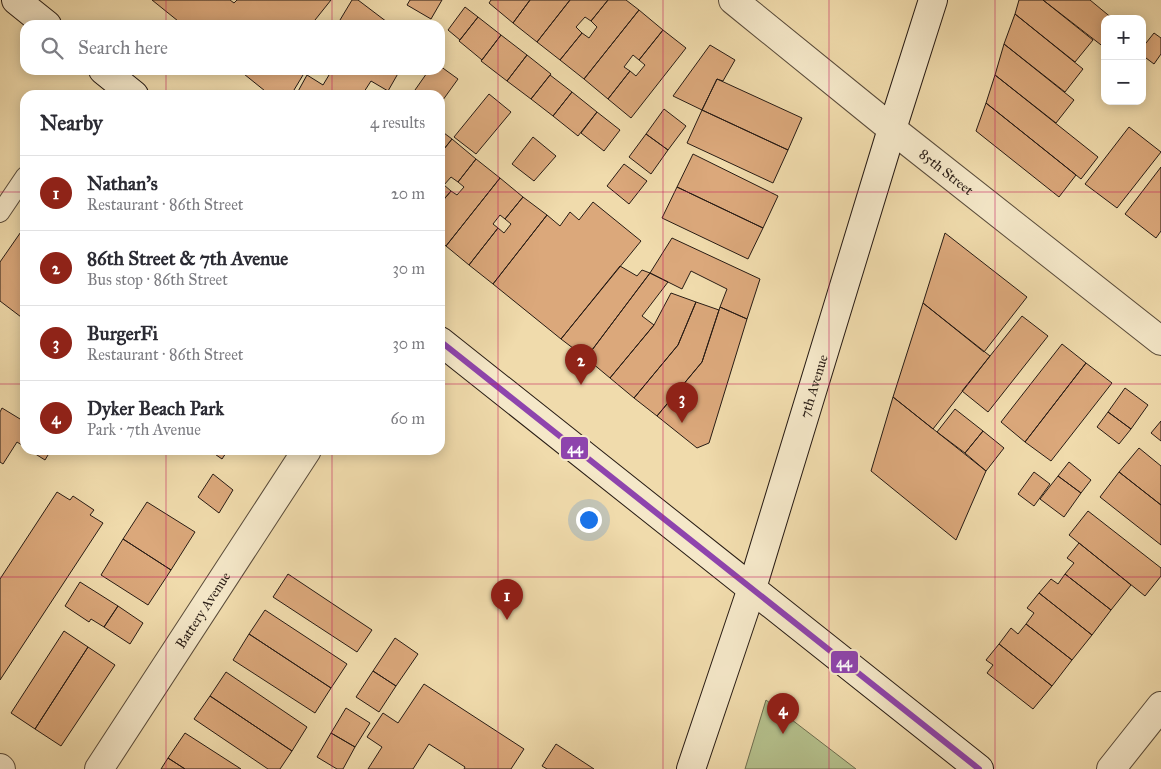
<!DOCTYPE html>
<html lang="en">
<head>
<meta charset="utf-8">
<style>
	body { margin:0; font-family:"IM FELL Great Primer",serif; background:#f2f2f3; color:#2b2b33 }
	.controls { position:absolute; right:15px; top:15px; display:grid; overflow:hidden; border-radius:10px; box-shadow:0 2px 12px #0003 }
	.controls button { width:45px; height:45px; display:grid; place-items:center; padding:0; border:0; border-bottom:1px solid #e1e1e2; background:#fff; color:#2b2b33; font:25px sans-serif }
	.you { position:absolute; left:588px; top:519px; width:18px; height:18px; margin:-12px; border:4px solid #fff; border-radius:50%; background:#1a73e8; box-shadow:0 0 0 8px #1a73e833 }
	.badge { display:grid; place-items:center; width:32px; height:32px; border-radius:50%; background:#8f2418; color:#fff; font-size:16px; font-weight:700 }
	.pin { position:absolute; translate:-50% -41px; filter:drop-shadow(0 1px 2px #0008) }
	.pin::after { content:''; position:absolute; top:26px; width:18px; height:15px; background:inherit; clip-path:polygon(0 0,100% 0,50% 100%) }
	.list { margin:0; padding:0; list-style:none }
	h2 { display:flex; justify-content:space-between; align-items:center; height:65px; margin:0; padding:0 20px; font-size:21px }
	h2 small { font-size:16px; font-weight:400; color:#7c7c81 }
	.list li { display:grid; grid-template-columns:32px 1fr auto; gap:15px; align-items:center; box-sizing:border-box; height:75px; padding:0 20px; border-top:1px solid #e1e1e2 }
	.list b { display:block; font-size:19px; white-space:nowrap }
	.list p { margin:0; font-size:16px; white-space:nowrap; color:#7c7c81 }
	.list em { font-size:16px; font-style:normal; color:#7c7c81 }
	.icon { flex:none; width:28px; height:28px; fill:none; stroke:currentColor; stroke-width:2; stroke-linecap:round; stroke-linejoin:round }
	.map { position:relative; flex:none; width:1161px; height:769px; overflow:hidden }
	.search { position:absolute; background:#fff; box-shadow:0 2px 12px #0003; left:20px; top:20px; width:425px; height:55px; display:flex; align-items:center; gap:12px; box-sizing:border-box; padding:0 18px; border-radius:15px; color:#7c7c81; font-size:19px }
	.panel { position:absolute; background:#fff; box-shadow:0 2px 12px #0003; left:20px; top:90px; width:425px; height:365px; border-radius:15px }
	.map>svg:first-child { display:block }
</style>
</head>
<body>
<div class="map">
<svg width="1161" height="769" viewBox="0 0 1161 769">
	<rect width="100%" height="100%" fill="#f0dbac"/>
	<filter id="stains"><feTurbulence type="fractalNoise" baseFrequency=".004" numOctaves="4"/><feColorMatrix values="0 0 0 0 .2 0 0 0 0 .09 0 0 0 0 .02 0 0 0 .5 -.17"/></filter>
	<radialGradient id="worn" r=".72"><stop offset=".6" stop-color="#630" stop-opacity="0"/><stop offset="1" stop-color="#630" stop-opacity=".3"/></radialGradient>
	<path fill="#b5c18d" stroke="#6e6e50" d="M766 700 856 769H745Z"/>
	<path fill="#dba87b" stroke="#271b14" d="M152 0H230L234 3 237 0H331L315 20 318 23 316 25H183Z
		M352 0H358L391 25H337Z
		M410 0H442L431 19 407 5Z
		M491 0H530L513 23 489 3Z
		M530 0H570L537 42 513 23Z
		M570 0H608L591 21 585 17 576 27 582 33 560 60 537 42Z
		M608 0H626L639 10 584 79 560 60 582 33 589 38 597 27 591 21Z
		M1019 0H1043L1093 40 1075 62 1015 14Z
		M1043 0H1090L1113 19H1105V48Z
		M465 7 478 17 460 40 448 30Z
		M639 10 663 30 639 60 633 55 624 67 630 71 608 99 584 79Z
		M1015 14 1083 69 1065 92 1004 44Z
		M478 17 501 35 482 60 459 41Z
		M663 30 686 48 631 118 608 99 630 71 636 76 645 65 639 60Z
		M1154 33 1161 38V54L1154 64 1142 55V48Z
		M501 35 527 55 507 81 481 61Z
		M1004 44 1074 100 1056 123 995 75Z
		M710 45 735 60 723 81 717 79 702 110 673 96Z
		M527 55 551 74 531 99 507 81Z
		M440 66 458 79 440 104V95H422L415 90 429 70H440Z
		M239 70H306L291 95H270Z
		M332 70H400L388 91 371 81 362 95H296L307 75 323 85Z
		M550 75 572 92 553 116 531 99Z
		M995 75 1098 157 1081 179 986 103Z
		M717 79 802 118 788 150 702 110Z
		M572 92 597 112 578 136 553 116Z
		M489 94 511 112 476 154 454 137Z
		M986 103 1076 175 1059 197 976 131Z
		M664 109 686 126 668 150 646 134Z
		M702 110 788 150 773 183 687 143Z
		M597 112 620 130 604 151 581 133Z
		M1129 127 1161 152 1117 208 1085 184Z
		M440 130 452 139 440 154Z
		M646 134 668 150 651 174 629 157Z
		M533 137 556 156 534 181 512 164Z
		M452 139 476 159 458 182 451 177 444 185 451 191 440 204V154Z
		M693 154 778 196 763 228 677 187Z
		M476 159 500 178 446 246 440 242V204L451 191 457 195 464 187 458 182Z
		M624 164 647 181 629 204 607 186Z
		M1161 167V231L1156 238 1125 214Z
		M500 178 523 197 505 219 500 215 493 224 498 228 469 265 446 246Z
		M677 187 763 228 748 259 662 218Z
		M523 197 547 215 493 284 469 265 498 228 504 233 511 224 505 219Z
		M593 202 641 241 561 339 493 284 547 215 560 226 570 212 579 220Z
		M25 226V320L0 301V262Z
		M945 233 1027 297 984 352 923 303Z
		M672 238 760 279 747 319 720 307 727 289 691 271 682 289 650 273Z
		M620 266 637 276 642 270 650 273 586 358 561 339Z
		M650 273 668 282 642 316 654 325 610 378 586 358Z
		M671 293 696 302 678 345 634 398 610 378 654 325Z
		M696 302 719 310 702 362 657 416 634 398 678 345Z
		M923 303 990 356 933 429 893 397Z
		M720 307 747 319 709 443 697 448 657 416 702 362Z
		M1022 316 1048 336 988 412 962 391Z
		M1062 344 1086 363 1025 442 1001 422Z
		M1086 363 1112 383 1051 461 1025 442Z
		M1125 388 1148 405 1131 429 1108 412Z
		M893 397 986 471 956 540 871 471Z
		M2 408 25 422V447L17 442 3 464 0 462V412Z
		M955 409 983 431 965 453 937 432Z
		M1108 412 1131 429 1119 444 1097 427Z
		M1161 421V441L1151 433Z
		M983 431 1004 448 986 471 965 453Z
		M1139 448 1161 466V505L1119 472Z
		M29 450H51L45 460Z
		M209 450H228L222 459Z
		M1069 462 1091 480 1081 493 1058 476Z
		M1034 472 1050 484 1034 506 1018 494Z
		M1119 472 1161 505V545L1100 497Z
		M213 474 233 490 219 513 198 497Z
		M1058 476 1081 493 1064 517 1040 499Z
		M57 492 70 500 73 496 94 510 90 515 103 523 0 680V579Z
		M147 502 195 532 171 570 123 539Z
		M1088 511 1161 568V576L1145 596 1069 535Z
		M123 539 171 570 148 605 101 575Z
		M1079 543 1131 585 1111 610 1065 574 1074 563 1067 558Z
		M288 574 372 630 357 652 273 597Z
		M1065 574 1111 610 1092 635 1039 593 1051 579 1058 584Z
		M80 582 118 606 104 627 91 619 89 622 65 606Z
		M1039 593 1092 635 1072 660 1026 624 1034 613 1027 608Z
		M118 606 143 623 130 644 104 627Z
		M265 610 347 664 331 688 249 634Z
		M1026 624 1072 660 1052 686 999 644 1011 628 1018 634Z
		M64 631 88 647 35 729 11 713Z
		M249 634 331 688 315 713 233 660Z
		M395 638 418 654 396 686 373 671Z
		M999 644 1052 686 1033 709 987 673 993 665 986 660Z
		M88 647 115 665 61 746 35 729Z
		M373 671 396 686 379 712 356 697Z
		M226 672 307 727 292 751 210 696Z
		M424 684 524 749 511 769H464L465 767 429 744 413 769H368L382 747 367 737 383 713 398 723Z
		M210 696 292 751 280 769H268L194 719Z
		M346 708 370 723 355 747 331 733Z
		M185 733 241 769H185L168 758Z
		M331 733 355 747 343 769H337L317 757Z
		M556 744 594 769H547L542 766Z
		M168 758 185 769H161Z"/>
	<g fill="none" stroke-linecap="round" stroke-linejoin="round">
		<defs>
			<path id="service" d="M0 213 25 176"/>
			<g id="minor">
				<path id="s1" d="M733 0 892 129 1161 341"/>
				<path d="M0 768 1 769"/>
				<path id="s2" d="M99 769 307 450"/>
				<path d="M1111 769 1161 706"/>
			</g>
			<g id="secondary">
				<path d="M16 0 47 25"/>
				<path d="M103 70 134 95"/>
				<path d="M440 341 979 769"/>
				<path id="s3" d="M691 769 752 588 892 129 933 0"/>
			</g>
		</defs>
		<use href="#service" stroke="#594b3a" stroke-width="20"/>
		<use href="#minor" stroke="#594b3a" stroke-width="30"/>
		<use href="#secondary" stroke="#271b14" stroke-width="30"/>
		<use href="#service" stroke="#f5e8c9" stroke-width="18"/>
		<use href="#minor" stroke="#f5e8c9" stroke-width="28"/>
		<use href="#secondary" stroke="#f5e8c9" stroke-width="28"/>
		<defs>
			<path id="bus-1" d="M440 341 979 769"/>
		</defs>
		<use href="#bus-1" stroke="#f5e8c9" stroke-width="10"/>
		<use href="#bus-1" stroke="#8e44ad" stroke-width="6"/>
	</g>
	<path fill="none" stroke="#c2185b" stroke-width="1" stroke-opacity="0.55" d="M166 0V25M332 0V25M498 0V769M663 0V769M829 0V769M995 0V769M166 70V95M332 70V95M0 192H25M440 192H1161M0 384H25M440 384H1161M166 450V769M332 450V769M0 577H1161"/>
	<g text-anchor="middle" dominant-baseline="central" stroke-width="5" stroke-linejoin="round" paint-order="stroke">
		<g font-size="14" fill="#271b14" stroke="#f5e8c9">
			<text stroke="none"><textPath href="#s1" startOffset="274">85th Street</textPath></text>
			<text stroke="none"><textPath href="#s3" startOffset="402">7th Avenue</textPath></text>
			<text stroke="none"><textPath href="#s2" startOffset="190">Battery Avenue</textPath></text>
		</g>
	</g>
	<g stroke="#f5e8c9" stroke-width="2">
		<rect x="560" y="436" width="29" height="24" rx="5" fill="#8e44ad"/>
		<rect x="830" y="650" width="29" height="24" rx="5" fill="#8e44ad"/>
	</g>
	<g font-size="14" text-anchor="middle" font-weight="bold" fill="#fff">
		<text x="575" y="453">44</text>
		<text x="844" y="667">44</text>
	</g>
	<rect width="100%" height="100%" filter="url(#stains)"/>
	<rect width="100%" height="100%" fill="url(#worn)"/>
</svg>
<div class="controls">
<button>+</button>
<button>−</button>
</div>
<div class="you"></div>
<div class="pin badge" style="left:507px;top:620px">1</div>
<div class="pin badge" style="left:581px;top:385px">2</div>
<div class="pin badge" style="left:682px;top:423px">3</div>
<div class="pin badge" style="left:783px;top:734px">4</div>
<div class="search"><svg class="icon" aria-label="search" viewBox="0 0 24 24"><circle cx="10" cy="10" r="6"/><path d="M15 15l6 6"/></svg>Search here</div>
<section class="panel">
<h2>Nearby<small>4 results</small></h2>
<ul class="list">
<li><span class="badge">1</span><div><b>Nathan's</b><p>Restaurant · 86th Street</p></div><em>20 m</em></li>
<li><span class="badge">2</span><div><b>86th Street &amp; 7th Avenue</b><p>Bus stop · 86th Street</p></div><em>30 m</em></li>
<li><span class="badge">3</span><div><b>BurgerFi</b><p>Restaurant · 86th Street</p></div><em>30 m</em></li>
<li><span class="badge">4</span><div><b>Dyker Beach Park</b><p>Park · 7th Avenue</p></div><em>60 m</em></li>
</ul>
</section>
</div>
</body>
</html>
